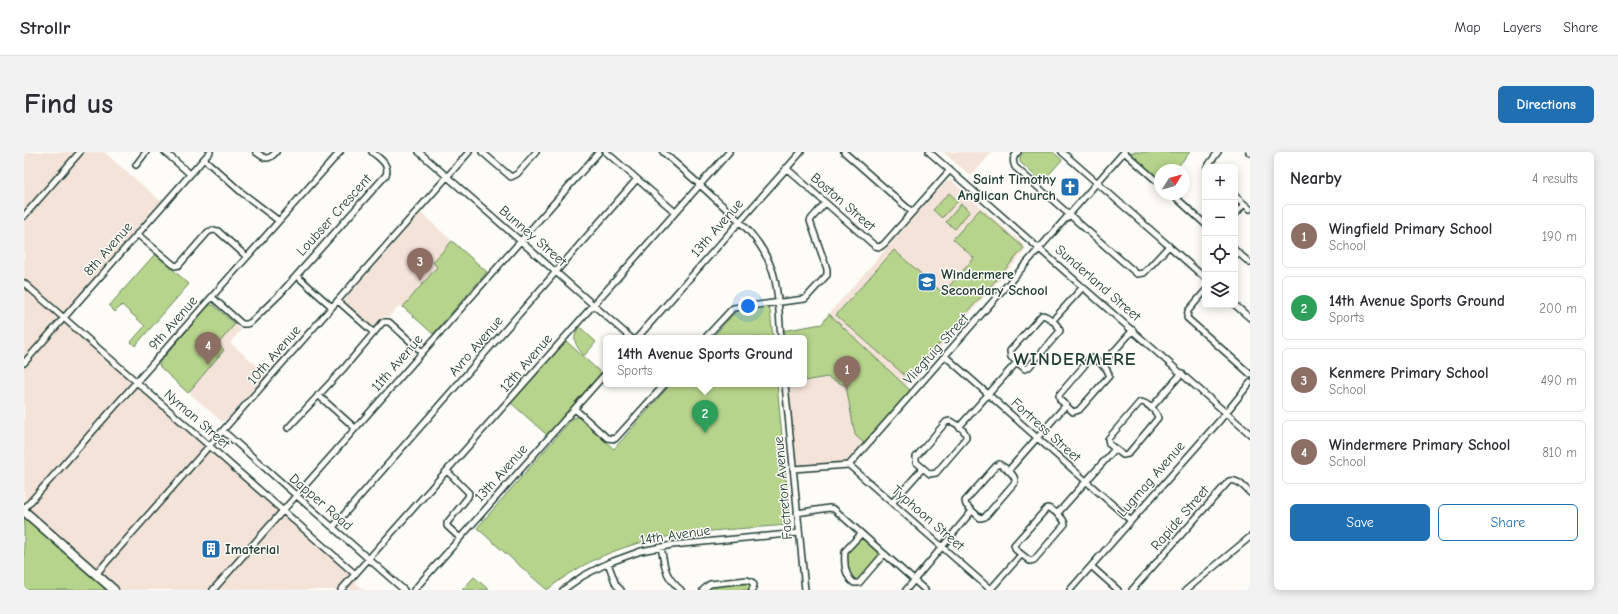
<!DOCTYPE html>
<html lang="en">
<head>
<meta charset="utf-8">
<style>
	body { margin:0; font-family:"Comic Neue",sans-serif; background:#f2f2f3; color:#2b2b33 }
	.controls { position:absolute; right:12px; top:12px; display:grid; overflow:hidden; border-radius:6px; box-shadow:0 2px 10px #0003 }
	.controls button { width:36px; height:36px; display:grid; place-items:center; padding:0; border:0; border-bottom:1px solid #e1e1e2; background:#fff; color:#2b2b33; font:20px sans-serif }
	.compass { position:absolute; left:1130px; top:12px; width:36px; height:36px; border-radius:50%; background:#fff; box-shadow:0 2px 10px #0003; rotate:53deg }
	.you { position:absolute; left:724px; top:154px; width:14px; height:14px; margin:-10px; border:3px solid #fff; border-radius:50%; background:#1a73e8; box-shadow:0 0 0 6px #1a73e833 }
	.badge { display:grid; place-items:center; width:26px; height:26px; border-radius:50%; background:#1f6fb2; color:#fff; font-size:13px; font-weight:700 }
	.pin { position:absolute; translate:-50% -33px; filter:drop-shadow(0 1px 2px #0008) }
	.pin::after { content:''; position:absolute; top:21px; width:14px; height:12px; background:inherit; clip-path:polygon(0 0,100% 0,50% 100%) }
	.popup { position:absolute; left:579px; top:183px; width:204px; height:52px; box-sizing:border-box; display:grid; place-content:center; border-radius:6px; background:#fff; filter:drop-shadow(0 1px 3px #0005); font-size:13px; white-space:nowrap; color:#7c7c81 }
	.popup b { font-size:15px; color:#2b2b33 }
	.popup::after { content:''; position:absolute; left:50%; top:100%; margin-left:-8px; border:8px solid transparent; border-top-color:#fff }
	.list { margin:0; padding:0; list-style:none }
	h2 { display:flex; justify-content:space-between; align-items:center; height:52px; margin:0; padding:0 16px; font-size:17px }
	h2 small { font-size:13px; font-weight:400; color:#7c7c81 }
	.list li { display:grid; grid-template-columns:26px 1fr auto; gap:12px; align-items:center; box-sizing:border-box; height:64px; margin:0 8px 8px; padding:0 8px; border:1px solid #e1e1e2; border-radius:6px }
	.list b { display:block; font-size:15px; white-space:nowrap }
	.list p { margin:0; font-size:13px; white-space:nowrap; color:#7c7c81 }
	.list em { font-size:13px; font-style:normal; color:#7c7c81 }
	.actions { display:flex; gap:8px; padding:12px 16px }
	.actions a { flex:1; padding:9px 0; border:1px solid #1f6fb2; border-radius:6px; text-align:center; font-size:14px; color:#1f6fb2 }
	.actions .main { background:#1f6fb2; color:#fff }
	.icon { flex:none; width:22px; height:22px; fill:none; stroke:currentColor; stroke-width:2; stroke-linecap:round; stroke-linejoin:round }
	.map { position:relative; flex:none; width:1226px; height:438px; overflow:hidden; border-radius:6px }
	header { display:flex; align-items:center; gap:24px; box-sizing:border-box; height:56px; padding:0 20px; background:#fff; border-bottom:1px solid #e1e1e2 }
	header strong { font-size:19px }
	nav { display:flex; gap:22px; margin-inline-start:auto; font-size:14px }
	.intro { display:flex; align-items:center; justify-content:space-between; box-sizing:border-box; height:96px; padding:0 24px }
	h1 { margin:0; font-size:28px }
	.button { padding:10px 18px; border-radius:6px; background:#1f6fb2; color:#fff; font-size:14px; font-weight:700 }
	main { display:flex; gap:24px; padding:0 24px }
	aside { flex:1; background:#fff; border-radius:6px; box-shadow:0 2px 10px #0003 }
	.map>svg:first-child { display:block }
</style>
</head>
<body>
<header>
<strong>Strollr</strong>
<nav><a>Map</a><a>Layers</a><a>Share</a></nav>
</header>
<div class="intro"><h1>Find us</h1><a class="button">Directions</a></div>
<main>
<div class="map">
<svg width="1226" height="438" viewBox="0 0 1226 438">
	<rect width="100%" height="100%" fill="#fdfcf7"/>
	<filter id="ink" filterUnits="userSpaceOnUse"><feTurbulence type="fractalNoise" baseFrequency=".025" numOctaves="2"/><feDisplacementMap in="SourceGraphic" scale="8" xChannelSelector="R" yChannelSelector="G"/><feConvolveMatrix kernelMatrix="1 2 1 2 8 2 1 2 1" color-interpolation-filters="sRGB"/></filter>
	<g filter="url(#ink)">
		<path fill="#f4e3d9" d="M0 0H80L140 52 40 165 331 422 332 431 340 438H97L0 352Z
			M919 0H968L947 24Z
			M927 28 1001 94V99L882 234 889 241 825 313 769 317 761 232H780V186L757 179 798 172 805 162 895 59 922 30Z
			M397 61 463 120 409 182 376 153 363 166 361 164 352 174H348L322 151 321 147Z
			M185 153H189L217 178 206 191 243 222 201 269H197L136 215 135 211Z"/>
		<path fill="#b7d48c" stroke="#6b8860" d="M1000 0H1029L1038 8 1018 30 996 10V5Z
			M1103 0H1166L1151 18H1136V29Z
			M925 41 934 49 918 66 909 58Z
			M937 52 946 59 931 77 922 70Z
			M956 57 1000 96 885 227 812 163 870 98 919 141 950 106 929 87Z
			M428 89 463 120 409 182 379 155 413 115 409 110Z
			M131 102 165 132 111 194 107 190 121 174 98 153 91 160 85 154Z
			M185 153H189L211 172 194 192 200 198 164 241 136 215 135 211Z
			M742 155 746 158 749 186H688L713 158Z
			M805 162 889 241 842 293 831 283 822 234 803 225 780 229V186H757V179L798 172Z
			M556 175 572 190 560 204C552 194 546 186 556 175Z
			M541 188 577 221 523 283 486 250Z
			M647 232H753L766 368 763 373C672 381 598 378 523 438L453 376 549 266 554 265 590 297Z
			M0 365 83 438H0Z
			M837 386 854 399 856 404 833 429 828 428 824 421 823 400 834 387Z
			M450 425 465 438H438Z
			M724 430 727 432V436L725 438H680L683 435Z"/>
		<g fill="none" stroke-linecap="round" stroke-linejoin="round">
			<defs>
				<path id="minor" d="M141 0 166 22
					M232 0C241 7 244 9 252 0
					M395 0 607 186
					M458 0 487 25 493 22 512 0
					M582 0 651 60
					M639 0C656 15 673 30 689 45 714 67 738 87 749 120 755 140 755 164 757 186
					M820 0 888 60
					M905 0 1226 282
					M994 0C989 5 988 8 991 15L1113 122 1120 121 1145 94 1038 0
					M1100 0 1136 32
					M1225 0 1226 1
					M180 7 217 40 255 69
					M112 13 122 0
					M1183 15 1194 0
					M762 16 851 94 856 95 860 92 926 18
					M1148 42 1181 72
					M1211 44 1226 57
					M1211 63 1220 52
					M0 64 56 0
					M113 82 151 114 155 113 184 80 189 78 194 79 223 105
					M1145 94 1181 126
					M1211 98 1226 111
					M273 124 308 155
					M0 131 331 422
					M1181 139 1164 159 1163 166 1226 222
					M188 145 218 172H223L227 170 256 142 362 23C366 12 355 6 348 0
					M314 149 350 181
					M1211 153 1226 166
					M1018 163C1024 164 1035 173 1036 179L1005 215 1001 217 987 205 986 199Z
					M1028 169 1059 135
					M613 186 777 0
					M681 186 709 156 781 147 803 123V117L786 69 788 66 801 51
					M921 204 1107 369
					M1068 206C1075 209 1085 217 1085 224L1055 258 1049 260 1036 248 1035 243 1065 208Z
					M0 211 186 0
					M1078 213 1109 178
					M761 232 781 438
					M294 243 331 276
					M1116 250C1123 250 1133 260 1134 266L1104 302 1099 303 1085 292 1084 287Z
					M1127 256 1158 221
					M551 257 583 286 591 287 641 232
					M926 269C932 271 943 279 942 286L912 321 906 322 892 310V305L922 270Z
					M935 275 993 210
					M264 276 320 216 359 170H365L398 200
					M199 279 380 438
					M975 312C981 315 992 323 991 330L961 365 956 366 942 353 941 349 972 314Z
					M825 313 967 438
					M769 317 825 313 1100 0
					M423 319 445 341 444 345 423 371V374L436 386
					M984 319 1042 253
					M868 351 899 316
					M1023 356C1029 357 1040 366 1041 372L1010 408 1006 409 992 398 990 393Z
					M0 357 316 0
					M773 361 805 356 810 357 901 438
					M1033 362 1091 297
					M309 375 613 27
					M837 382 821 399C820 410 820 424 830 431H835L860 402
					M637 395C641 415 640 424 657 438
					M584 411 592 433 597 438
					M1067 414 1094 438
					M72 422 445 0
					M189 438 575 0
					M317 438 705 0
					M390 438 582 221
					M539 438 559 424 584 411 617 399 648 393 775 381
					M679 438 686 432 723 428 728 430 730 433 728 438
					M882 438 948 359
					M966 438 997 403
					M1046 438 1197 267 1226 231
					M1108 438 1205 329C1213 326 1220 335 1226 341
					M1162 438 1226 385"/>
				<path id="primary" d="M0 359 90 438"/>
			</defs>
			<use href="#minor" stroke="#1f3d34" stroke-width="8"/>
			<use href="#primary" stroke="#1f3d34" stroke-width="11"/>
			<use href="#minor" stroke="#fdfcf7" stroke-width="5"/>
			<use href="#primary" stroke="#fdfcf7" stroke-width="8"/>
		</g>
	</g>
	<defs>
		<symbol id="church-square" viewBox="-11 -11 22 22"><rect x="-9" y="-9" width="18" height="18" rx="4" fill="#1f6fb2" stroke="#fdfcf7"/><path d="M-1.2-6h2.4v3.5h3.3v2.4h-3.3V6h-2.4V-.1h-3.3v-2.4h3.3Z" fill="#fff"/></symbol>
		<symbol id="school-square" viewBox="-11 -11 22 22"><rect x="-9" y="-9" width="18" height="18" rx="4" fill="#1f6fb2" stroke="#fdfcf7"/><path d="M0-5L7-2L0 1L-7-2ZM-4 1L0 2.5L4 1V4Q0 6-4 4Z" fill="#fff"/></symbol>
		<symbol id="building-square" viewBox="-11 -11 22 22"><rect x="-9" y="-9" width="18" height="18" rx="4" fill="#1f6fb2" stroke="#fdfcf7"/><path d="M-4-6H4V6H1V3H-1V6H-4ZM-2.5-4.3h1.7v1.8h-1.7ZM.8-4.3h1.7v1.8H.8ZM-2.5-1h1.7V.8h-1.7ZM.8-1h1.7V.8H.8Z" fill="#fff"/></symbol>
	</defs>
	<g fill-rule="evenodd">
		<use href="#church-square" x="1035" y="24" width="22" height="22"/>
		<use href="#school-square" x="892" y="119" width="22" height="22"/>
		<use href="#building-square" x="176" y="386" width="22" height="22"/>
	</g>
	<g text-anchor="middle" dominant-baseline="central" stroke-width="3" stroke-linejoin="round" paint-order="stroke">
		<g font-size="14" font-weight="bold" fill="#1f3d34" stroke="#fdfcf7" text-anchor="start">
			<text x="1032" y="27" text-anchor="end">Saint Timothy<tspan x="1032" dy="16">Anglican Church</tspan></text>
			<text x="917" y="122">Windermere<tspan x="917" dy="16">Secondary School</tspan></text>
			<text x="201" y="397">Imaterial</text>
		</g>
		<g font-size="14" fill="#1f3d34" stroke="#fdfcf7">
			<text transform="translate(819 50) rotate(41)">Boston Street</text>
			<text transform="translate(310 63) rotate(-48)">Loubser Crescent</text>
			<text transform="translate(693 76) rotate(-49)">13th Avenue</text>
			<text transform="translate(509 84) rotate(41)">Bunney Street</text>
			<text transform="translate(84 97) rotate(-49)">8th Avenue</text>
			<text transform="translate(1074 131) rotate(41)">Sunderland Street</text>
			<text transform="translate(149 171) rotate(-49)">9th Avenue</text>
			<text transform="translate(452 194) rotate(-49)">Avro Avenue</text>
			<text transform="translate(912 197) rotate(-48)">Vliegtuig Street</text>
			<text transform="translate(250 203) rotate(-49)">10th Avenue</text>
			<text transform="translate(373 211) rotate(-49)">11th Avenue</text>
			<text transform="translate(502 211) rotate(-49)">12th Avenue</text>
			<text transform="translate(173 267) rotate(41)">Nyman Street</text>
			<text transform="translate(1022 278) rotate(42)">Fortress Street</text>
			<text transform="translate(477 321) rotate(-48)">13th Avenue</text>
			<text transform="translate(1127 327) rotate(-49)">Lugmag Avenue</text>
			<text transform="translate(759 336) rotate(-95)">Factreton Avenue</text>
			<text transform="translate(297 350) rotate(41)">Dapper Road</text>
			<text transform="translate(904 366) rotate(41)">Typhoon Street</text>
			<text transform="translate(1156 366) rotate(-49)">Rapide Street</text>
			<text transform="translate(651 383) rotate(-8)">14th Avenue</text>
		</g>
		<g font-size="18" font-weight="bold" letter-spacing="1" fill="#1f3d34" stroke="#fdfcf7">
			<text x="1051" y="207">WINDERMERE</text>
		</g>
	</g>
</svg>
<div class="controls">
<button>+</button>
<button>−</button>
<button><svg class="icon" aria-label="locate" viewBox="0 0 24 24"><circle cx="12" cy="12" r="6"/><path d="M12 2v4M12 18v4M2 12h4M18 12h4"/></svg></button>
<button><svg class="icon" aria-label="layers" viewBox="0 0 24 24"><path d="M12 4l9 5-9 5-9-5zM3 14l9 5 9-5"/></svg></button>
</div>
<svg class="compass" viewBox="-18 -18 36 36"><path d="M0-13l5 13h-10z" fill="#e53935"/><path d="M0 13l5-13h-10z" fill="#7c7c81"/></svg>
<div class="you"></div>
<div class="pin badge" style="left:823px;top:237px;background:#8d6e63">1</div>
<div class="pin badge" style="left:681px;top:281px;background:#2e9e5b">2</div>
<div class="popup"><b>14th Avenue Sports Ground</b>Sports</div>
<div class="pin badge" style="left:396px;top:129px;background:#8d6e63">3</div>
<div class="pin badge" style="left:184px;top:213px;background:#8d6e63">4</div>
</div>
<aside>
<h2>Nearby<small>4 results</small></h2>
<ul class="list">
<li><span class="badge" style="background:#8d6e63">1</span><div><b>Wingfield Primary School</b><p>School</p></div><em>190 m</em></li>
<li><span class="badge" style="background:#2e9e5b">2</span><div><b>14th Avenue Sports Ground</b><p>Sports</p></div><em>200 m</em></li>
<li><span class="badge" style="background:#8d6e63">3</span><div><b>Kenmere Primary School</b><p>School</p></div><em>490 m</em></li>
<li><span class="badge" style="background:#8d6e63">4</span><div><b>Windermere Primary School</b><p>School</p></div><em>810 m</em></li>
</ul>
<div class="actions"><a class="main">Save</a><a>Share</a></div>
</aside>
</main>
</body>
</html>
